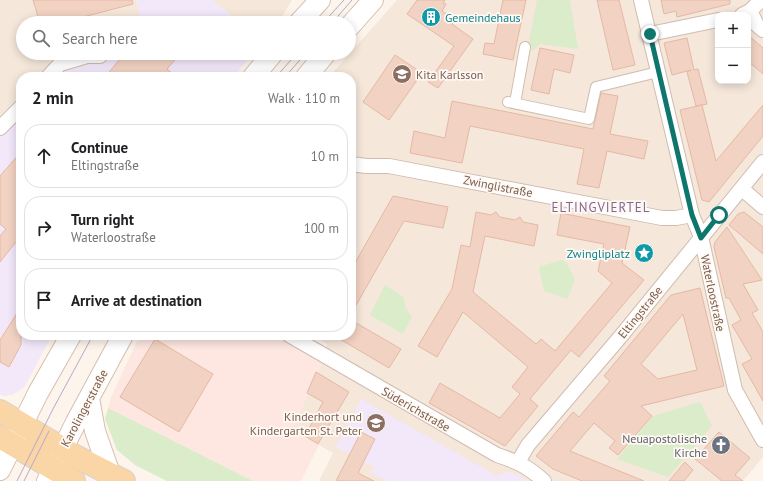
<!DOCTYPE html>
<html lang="en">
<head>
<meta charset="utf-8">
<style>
	body { margin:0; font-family:"PT Sans",sans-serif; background:#f6f6f6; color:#202124 }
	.controls { position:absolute; right:12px; top:12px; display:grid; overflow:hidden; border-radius:8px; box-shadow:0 2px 10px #0003 }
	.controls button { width:36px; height:36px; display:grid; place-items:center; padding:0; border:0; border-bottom:1px solid #e0e0e0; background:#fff; color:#202124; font:20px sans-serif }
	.stop { position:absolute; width:12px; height:12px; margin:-9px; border:3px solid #0f766e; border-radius:50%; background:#fff }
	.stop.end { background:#0f766e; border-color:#fff; box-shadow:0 1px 4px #0008 }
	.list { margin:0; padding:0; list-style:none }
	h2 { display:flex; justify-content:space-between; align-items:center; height:52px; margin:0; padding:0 16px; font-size:17px }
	h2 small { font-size:13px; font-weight:400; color:#757577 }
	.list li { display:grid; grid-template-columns:26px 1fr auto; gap:12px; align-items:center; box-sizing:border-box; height:64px; margin:0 8px 8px; padding:0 8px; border:1px solid #e0e0e0; border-radius:16px }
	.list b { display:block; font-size:15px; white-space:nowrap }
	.list p { margin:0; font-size:13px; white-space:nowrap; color:#757577 }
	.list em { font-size:13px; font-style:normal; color:#757577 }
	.icon { flex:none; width:22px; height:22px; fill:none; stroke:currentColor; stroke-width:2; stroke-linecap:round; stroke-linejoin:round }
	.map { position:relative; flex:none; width:763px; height:481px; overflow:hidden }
	.search { position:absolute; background:#fff; box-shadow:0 2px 10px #0003; left:16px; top:16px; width:340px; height:44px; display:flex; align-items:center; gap:10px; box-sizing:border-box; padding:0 14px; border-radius:22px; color:#757577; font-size:15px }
	.panel { position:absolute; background:#fff; box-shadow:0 2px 10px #0003; left:16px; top:72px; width:340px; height:268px; border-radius:16px }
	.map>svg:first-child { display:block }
</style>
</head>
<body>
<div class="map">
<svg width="763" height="481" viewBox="0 0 763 481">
	<rect width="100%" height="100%" fill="#fdf5ec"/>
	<path fill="#f5e7da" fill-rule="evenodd" d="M0 0H136L142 23H23V53H107L45 77H21V105L0 125Z
		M212 0H292L278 23H240Z
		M397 0H763V457L743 481H319L333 453 292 430 323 360 327 344 312 335H351V77H329ZM718 15H748V81H718Z"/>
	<path fill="#fde7e0" d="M140 335H279L323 360 292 430 319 445 301 481H253L108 408 111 397Z"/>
	<path fill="#f2e8fa" d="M136 0H212L240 23H142Z
		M107 53H253L233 77H53L62 67 103 56Z
		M21 116V335H52L25 386 19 391 12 395 4 396 0 395V135Z
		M361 399 497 476 503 473 509 472 519 475 526 481H387L371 473 374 467 336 447Z"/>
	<path fill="#daecc9" d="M537 0H570L578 49 540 44 532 51 529 41Z
		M561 260 567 263 575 280 567 299 544 291 539 267Z
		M385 285 403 297 406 308 412 317 403 334 370 315Z
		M700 402 712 426 668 477 617 459 653 416Z
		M108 408 253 481H167L135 465 117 450 105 419Z"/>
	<path fill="#f2d3c3" stroke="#e5b8a4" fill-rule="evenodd" d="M33 0H132L133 4 60 23H40Z
		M417 0H445L443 3 446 4 442 11 455 20 452 24 473 39 438 88 428 82 454 46 407 14Z
		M503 0H526L513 60 483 54 485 43 494 44Z
		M597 0H619L635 65 613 70Z
		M661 0H730V4L677 17 676 11 664 14Z
		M748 35 763 48V74L748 61Z
		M687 38 694 70 698 69 707 104 696 106 687 72 691 70 672 75 664 43Z
		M540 48 574 55 570 73 554 69 549 94 531 90Z
		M125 53H181L167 69 176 77H105Z
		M395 55 422 73 389 120 363 102Z
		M601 93 618 96 610 134 648 141 644 159 607 151 599 188 577 184 584 149 470 126 462 163 410 153 414 131 445 138 452 101 593 129Z
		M702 105 716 161 763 105V136L709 202 702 200 680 110Z
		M21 152V247L16 242 0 262V236L6 229 0 224V176Z
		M393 196 448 207 443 228 404 221 351 314V270Z
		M476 212 491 215 496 212 500 217 515 220 520 217 523 222 538 225 534 246 485 236 473 292 536 344 541 339 555 351 612 283 598 271 604 244 557 235 561 213 630 227 622 263 644 280 579 357 571 350 550 375 530 399 538 406 505 446 429 403 440 383 500 418 520 394 512 387 528 367 463 312 437 357 418 346 452 289 461 245 470 247Z
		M744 212 763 227V254L729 225 738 214Z
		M727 227 762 280 743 284 758 310 752 313 763 332V401L742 364 752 359 732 325 741 320 729 298H726L714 247 715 242Z
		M700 288 724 386 641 406 652 416 618 455 609 448 615 441 594 423 570 451 644 481H582L553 469 536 456 573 412 579 417 610 381 604 376 671 295ZM683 314 697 370 658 379 641 364Z
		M21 307V345L9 367 0 362V340Z
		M351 320 401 349 389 368 333 335H351Z
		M155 339 213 374 179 432 120 397Z
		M316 372 349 392 318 444 305 436 323 402 307 393Z
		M361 432 375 439 358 473 374 481H336Z
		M719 432 750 458 735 475 743 481H722L695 459Z
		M685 462 693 470 684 481H669Z"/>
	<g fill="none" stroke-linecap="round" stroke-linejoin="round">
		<defs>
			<path id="pedestrian" d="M508 102 589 119 596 87 658 72
				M515 103 525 47"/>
			<path id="minor" d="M641 0 692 215 701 237 735 390 763 440
				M750 11 757 25 763 30
				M742 15 750 11 761 0
				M650 34 718 20
				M48 77 60 64 87 56H100
				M0 128 21 107
				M351 164 366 166H389L662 218H676L692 215
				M742 189 763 207
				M289 335 497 455C518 462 527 466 544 481
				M518 462 528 445 621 336 763 162"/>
			<path id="secondary" d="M299 23 320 0
				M349 27 373 0
				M253 77 273 53
				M306 77 326 53
				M89 398 95 431 110 474
				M0 470 38 393 71 335
				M47 481 76 422 123 335"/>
			<path id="primary" d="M0 411 77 457 124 481
				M0 437 74 481"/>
		</defs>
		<use href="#pedestrian" stroke="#d0bcb0" stroke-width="12"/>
		<use href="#minor" stroke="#d0bcb0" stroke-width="16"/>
		<use href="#secondary" stroke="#d6beb0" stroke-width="22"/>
		<use href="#primary" stroke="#d9d1cd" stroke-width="24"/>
		<use href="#pedestrian" stroke="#fff" stroke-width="10"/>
		<use href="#minor" stroke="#fff" stroke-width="14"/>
		<use href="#secondary" stroke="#fff" stroke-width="20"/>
		<use href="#primary" stroke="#fad5a6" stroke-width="22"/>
		<path stroke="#b7a8c9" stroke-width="1" d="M323 23 344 0
			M332 23 352 0
			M276 77 297 53
			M285 77 306 53
			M17 481 53 409 93 335
			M24 481 49 431"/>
	</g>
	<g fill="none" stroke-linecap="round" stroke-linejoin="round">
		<path stroke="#0f766e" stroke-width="5" d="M650 34 692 215 701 238 719 215"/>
	</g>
	<defs>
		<symbol id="building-disc" viewBox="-11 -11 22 22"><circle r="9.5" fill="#0f9aa8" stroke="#fff9f3"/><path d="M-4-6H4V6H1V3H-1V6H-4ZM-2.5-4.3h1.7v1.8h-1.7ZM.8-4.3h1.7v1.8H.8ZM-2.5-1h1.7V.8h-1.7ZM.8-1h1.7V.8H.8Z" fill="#fff"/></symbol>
		<symbol id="school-disc" viewBox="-11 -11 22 22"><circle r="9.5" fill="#8d6e63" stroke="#fff9f3"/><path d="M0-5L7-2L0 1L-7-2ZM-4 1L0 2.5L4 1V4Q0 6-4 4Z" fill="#fff"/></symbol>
		<symbol id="sight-disc" viewBox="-11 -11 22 22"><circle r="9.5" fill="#0f9aa8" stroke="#fff9f3"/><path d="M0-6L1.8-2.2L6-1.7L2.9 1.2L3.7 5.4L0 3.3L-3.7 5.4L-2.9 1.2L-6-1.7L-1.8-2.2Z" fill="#fff"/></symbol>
		<symbol id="church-disc" viewBox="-11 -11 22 22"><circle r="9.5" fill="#6b7280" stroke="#fff9f3"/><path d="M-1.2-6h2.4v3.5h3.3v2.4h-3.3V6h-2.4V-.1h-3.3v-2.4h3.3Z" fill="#fff"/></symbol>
	</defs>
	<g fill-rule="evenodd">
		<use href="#building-disc" x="420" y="6" width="22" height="22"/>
		<use href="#school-disc" x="391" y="63" width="22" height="22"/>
		<use href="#sight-disc" x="633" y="242" width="22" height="22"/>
		<use href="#school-disc" x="365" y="412" width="22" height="22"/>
		<use href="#church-disc" x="710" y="434" width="22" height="22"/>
	</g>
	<g text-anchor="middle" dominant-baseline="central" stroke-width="3.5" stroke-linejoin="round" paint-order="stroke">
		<g font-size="12" fill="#0d838f" stroke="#fff9f3" text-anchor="start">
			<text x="445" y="17">Gemeindehaus</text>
			<text x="630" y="253" text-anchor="end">Zwingliplatz</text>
		</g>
		<g font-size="12" fill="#785e54" stroke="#fff9f3" text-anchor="start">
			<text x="416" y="74">Kita Karlsson</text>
			<text x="362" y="416" text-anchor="end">Kinderhort und<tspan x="362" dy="14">Kindergarten St. Peter</tspan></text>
		</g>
		<g font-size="12" fill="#795a4d" stroke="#fff9f3">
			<text transform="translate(498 186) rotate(11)">Zwinglistraße</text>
			<text transform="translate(713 293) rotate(78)">Waterloostraße</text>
			<text transform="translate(640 312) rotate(-51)">Eltingstraße</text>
			<text transform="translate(84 408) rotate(-62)">Karolingerstraße</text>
			<text transform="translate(416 409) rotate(30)">Süderichstraße</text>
		</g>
		<g font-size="12" fill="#5b616d" stroke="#fff9f3" text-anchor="end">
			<text x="707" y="438">Neuapostolische<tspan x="707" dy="14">Kirche</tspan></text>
		</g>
		<g font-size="13" letter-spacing="1" fill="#816694" stroke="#fff9f3">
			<text x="601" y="207">ELTINGVIERTEL</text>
		</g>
	</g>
</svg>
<div class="controls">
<button>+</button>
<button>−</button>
</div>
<div class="stop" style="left:719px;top:215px"></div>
<div class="stop end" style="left:650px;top:34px"></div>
<div class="search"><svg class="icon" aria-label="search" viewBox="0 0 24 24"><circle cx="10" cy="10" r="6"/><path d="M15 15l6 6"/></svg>Search here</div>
<section class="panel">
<h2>2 min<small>Walk · 110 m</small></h2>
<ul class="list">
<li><svg class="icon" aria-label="ahead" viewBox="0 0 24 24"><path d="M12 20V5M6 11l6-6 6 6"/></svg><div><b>Continue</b><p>Eltingstraße</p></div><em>10 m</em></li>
<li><svg class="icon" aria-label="right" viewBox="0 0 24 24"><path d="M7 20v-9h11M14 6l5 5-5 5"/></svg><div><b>Turn right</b><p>Waterloostraße</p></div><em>100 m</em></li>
<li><svg class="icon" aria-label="arrive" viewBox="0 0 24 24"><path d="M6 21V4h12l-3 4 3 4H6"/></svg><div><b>Arrive at destination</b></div></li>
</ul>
</section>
</div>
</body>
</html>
